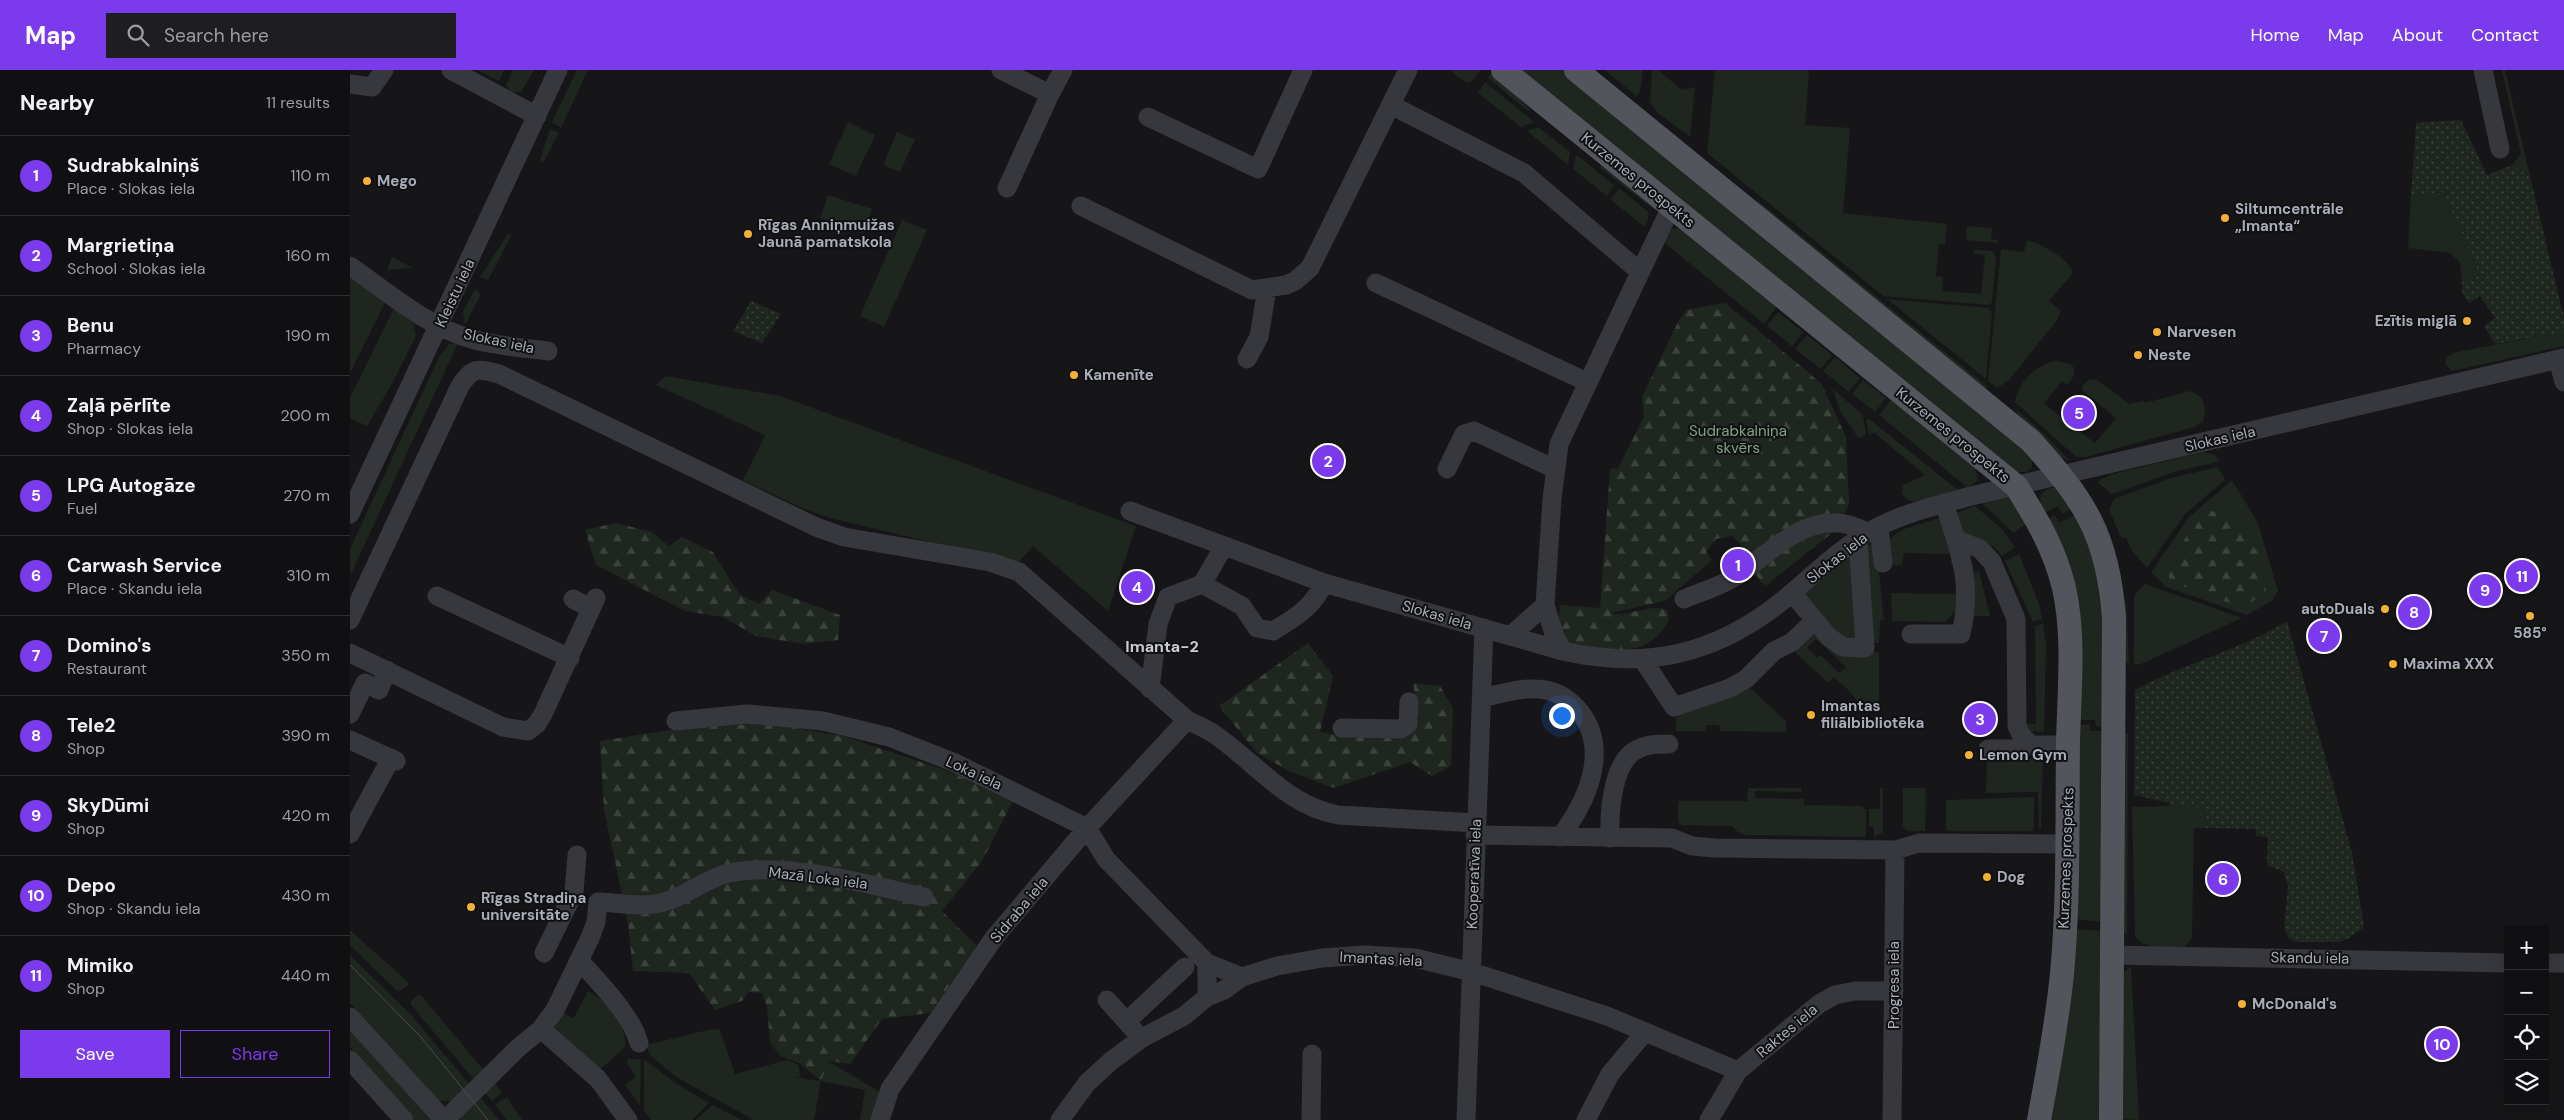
<!DOCTYPE html>
<html lang="en">
<head>
<meta charset="utf-8">
<style>
	body { margin:0; font-family:"DM Sans",sans-serif; background:#1e1e20; color:#f1f3f6 }
	.controls { position:absolute; right:15px; bottom:15px; display:grid; overflow:hidden; border-radius:0px; box-shadow:0 5px 20px #0002 }
	.controls button { width:45px; height:45px; display:grid; place-items:center; padding:0; border:0; border-bottom:1px solid #303032; background:#101012; color:#f1f3f6; font:25px sans-serif }
	.you { position:absolute; left:1211px; top:645px; width:18px; height:18px; margin:-12px; border:4px solid #fff; border-radius:50%; background:#1a73e8; box-shadow:0 0 0 8px #1a73e833 }
	.badge { display:grid; place-items:center; width:32px; height:32px; border-radius:50%; background:#7c3aed; color:#fff; font-size:16px; font-weight:700 }
	.pin { position:absolute; translate:-50% -50%; border:2px solid #fff; box-shadow:0 1px 5px #0006 }
	.list { margin:0; padding:0; list-style:none }
	h2 { display:flex; justify-content:space-between; align-items:center; height:65px; margin:0; padding:0 20px; font-size:21px }
	h2 small { font-size:16px; font-weight:400; color:#9c9d9f }
	.list li { display:grid; grid-template-columns:32px 1fr auto; gap:15px; align-items:center; box-sizing:border-box; height:80px; padding:0 20px; border-top:1px solid #303032 }
	.list b { display:block; font-size:19px; white-space:nowrap }
	.list p { margin:0; font-size:16px; white-space:nowrap; color:#9c9d9f }
	.list em { font-size:16px; font-style:normal; color:#9c9d9f }
	.actions { display:flex; gap:10px; padding:15px 20px }
	.actions a { flex:1; padding:11px 0; border:1px solid #7c3aed; border-radius:0px; text-align:center; font-size:18px; color:#7c3aed }
	.actions .main { background:#7c3aed; color:#fff }
	.icon { flex:none; width:28px; height:28px; fill:none; stroke:currentColor; stroke-width:2; stroke-linecap:round; stroke-linejoin:round }
	.map { position:relative; flex:none; width:2214px; height:1050px; overflow:hidden }
	header { display:flex; align-items:center; gap:30px; box-sizing:border-box; height:70px; padding:0 25px; background:#7c3aed; color:#fff }
	header strong { font-size:24px }
	nav { display:flex; gap:28px; margin-inline-start:auto; font-size:18px }
	.search { width:350px; height:45px; background:#1e1e20; display:flex; align-items:center; gap:12px; box-sizing:border-box; padding:0 18px; border-radius:0px; color:#9c9d9f; font-size:19px }
	main { display:flex }
	aside { flex:1; background:#101012 }
	.map>svg:first-child { display:block }
</style>
</head>
<body>
<header>
<strong>Map</strong>
<div class="search"><svg class="icon" aria-label="search" viewBox="0 0 24 24"><circle cx="10" cy="10" r="6"/><path d="M15 15l6 6"/></svg>Search here</div>
<nav><a>Home</a><a>Map</a><a>About</a><a>Contact</a></nav>
</header>
<main>
<aside>
<h2>Nearby<small>11 results</small></h2>
<ul class="list">
<li><span class="badge">1</span><div><b>Sudrabkalniņš</b><p>Place · Slokas iela</p></div><em>110 m</em></li>
<li><span class="badge">2</span><div><b>Margrietiņa</b><p>School · Slokas iela</p></div><em>160 m</em></li>
<li><span class="badge">3</span><div><b>Benu</b><p>Pharmacy</p></div><em>190 m</em></li>
<li><span class="badge">4</span><div><b>Zaļā pērlīte</b><p>Shop · Slokas iela</p></div><em>200 m</em></li>
<li><span class="badge">5</span><div><b>LPG Autogāze</b><p>Fuel</p></div><em>270 m</em></li>
<li><span class="badge">6</span><div><b>Carwash Service</b><p>Place · Skandu iela</p></div><em>310 m</em></li>
<li><span class="badge">7</span><div><b>Domino's</b><p>Restaurant</p></div><em>350 m</em></li>
<li><span class="badge">8</span><div><b>Tele2</b><p>Shop</p></div><em>390 m</em></li>
<li><span class="badge">9</span><div><b>SkyDūmi</b><p>Shop</p></div><em>420 m</em></li>
<li><span class="badge">10</span><div><b>Depo</b><p>Shop · Skandu iela</p></div><em>430 m</em></li>
<li><span class="badge">11</span><div><b>Mimiko</b><p>Shop</p></div><em>440 m</em></li>
</ul>
<div class="actions"><a class="main">Save</a><a>Share</a></div>
</aside>
<div class="map">
<svg width="2214" height="1050" viewBox="0 0 2214 1050">
	<defs>
		<pattern id="forest-firs" width="22" height="20" patternUnits="userSpaceOnUse" patternTransform="scale(1.25)"><rect width="22" height="20" fill="#1e261f"/><path d="M5 1l3.5 6h-7zM16 11l3.5 6h-7z" fill="#3c433d"/></pattern>
		<pattern id="park-dots" width="8" height="8" patternUnits="userSpaceOnUse" patternTransform="scale(1.25)"><rect width="8" height="8" fill="#1e261f"/><path d="M2 2h.1M6 6h.1" fill="none" stroke="#3c433d" stroke-width="1.8" stroke-linecap="round"/></pattern>
	</defs>
	<rect width="100%" height="100%" fill="#161618"/>
	<path fill="#1e261f" fill-rule="evenodd" d="M127 0H154L149 11Z
		M163 0H184L171 22H160L156 15Z
		M227 0H238L211 58 202 52Z
		M1100 0H1131L1121 12 1116 13Z
		M1164 0H1213L1654 358 1682 389V398L1676 402H1663Z
		M1255 0H1293L1290 22 1286 26Z
		M1302 0H1308L1332 20 1345 17 1340 67 1308 43 1300 33Z
		M1365 0H1459L1455 55 1500 58 1493 143 1597 154 1595 174H1589L1586 206 1593 207 1592 221 1631 224 1635 185 1623 183 1624 180 1643 181 1646 188 1642 232 1639 235 1533 226 1357 83Z
		M2152 0H2155L2180 106 2162 95 2171 84Z
		M1142 3 1147 7 1180 39 1178 41 1138 8Z
		M1135 12 1184 52 1171 57 1128 23Z
		M498 52 525 65 506 106 479 94Z
		M1188 57 1220 82 1218 95 1177 61Z
		M200 59 209 63 194 92 190 90Z
		M547 62 565 69 550 102 533 95Z
		M1227 85 1264 115 1257 126 1223 99 1225 87Z
		M1252 95 1304 135 1306 141 1250 98Z
		M1269 118 1298 142V150L1295 157 1261 130Z
		M2093 122 2130 205 2112 212 2110 192 2100 183 2058 178 2061 126Z
		M478 125 522 139 514 163 470 148Z
		M1402 126 1637 316 1638 319 1630 317 1440 164Z
		M552 150 577 160 534 257 510 246Z
		M1617 156 1642 158 1641 169 1648 170 1647 173 1616 170Z
		M1333 158 1428 235 1414 254 1311 170 1322 159Z
		M158 164 161 166 138 210 130 207Z
		M1677 171C1688 171 1722 191 1723 203L1699 231 1711 241 1707 250 1659 310 1647 318 1638 311 1651 179 1674 182Z
		M42 187 63 198 37 200Z
		M0 206 36 231 0 303Z
		M125 219 131 224 115 255 113 242Z
		M1537 229 1639 238 1642 242 1636 309Z
		M44 238 64 254 66 266 42 314 17 356 0 348V328Z
		M1428 242 1453 262 1442 276 1417 256Z
		M2214 262V276L2102 301 2095 293 2098 286 2106 282Z
		M1457 265 1482 285 1471 299 1445 279Z
		M108 273 0 506V479L89 287 99 274Z
		M1485 287 1510 308 1499 322 1473 301Z
		M1705 291 1721 294C1728 302 1723 308 1717 315L1712 311 1694 334 1745 373 1766 348 1733 321 1732 316 1740 309 1747 310 1779 334 1794 331 1795 333 1839 321C1855 325 1857 337 1853 352L1844 357 1736 387H1726L1665 332C1667 313 1687 294 1705 291Z
		M316 306 430 326 786 456 758 541 683 476 668 493 480 448 454 439 393 410 415 365 306 315Z
		M1513 310 1536 328 1525 342 1502 324Z
		M1483 319 1513 345 1516 364 1509 369 1490 341Z
		M1543 327 1624 393 1628 410 1618 418 1529 345Z
		M1666 339 1693 363 1720 391C1707 389 1668 352 1666 339Z
		M1519 349 1609 421 1565 432 1556 429 1552 423 1553 415 1575 405 1525 363 1519 364 1516 350Z
		M1854 382 1865 385 1870 391 1824 402 1762 424 1747 412 1762 404Z
		M1868 397 1875 410 1836 443 1797 498 1783 482 1776 468H1771L1759 439 1764 429 1821 408Z
		M1882 410 1908 453 1928 521 1923 530 1897 545 1816 517 1801 502 1839 447Z
		M1699 418H1706L1724 438 1712 444 1708 436 1694 443C1689 433 1687 424 1699 418Z
		M1655 427 1661 429 1679 452 1663 463 1630 431Z
		M1625 436 1653 460 1665 477 1652 486 1644 477 1612 463 1603 444Z
		M1727 444 1751 511 1757 656H1746L1745 650H1727L1697 449 1705 445 1709 453Z
		M1592 447 1606 489 1604 496 1601 495V484L1554 483 1552 495 1547 496 1540 492 1536 471 1554 459Z
		M1526 473 1534 550 1530 551 1529 573H1519L1517 476Z
		M1503 481 1507 569 1496 573 1451 524Z
		M1669 484 1690 537 1692 549 1683 552 1655 491Z
		M1629 501 1640 546H1623L1621 504Z
		M1795 514 1892 548 1791 594 1784 595V526Z
		M1541 523 1609 524 1611 534 1596 552 1542 551Z
		M1776 526 1779 594 1775 592 1773 551Z
		M1693 553 1696 574 1694 662 1679 661 1676 654H1686L1685 556Z
		M1463 558 1511 582H1529V638H1509C1508 626 1492 615 1484 607L1478 613 1447 584 1445 581ZM1466 569 1496 597 1489 603 1471 585 1467 588 1457 577Z
		M1396 614 1436 651V662L1370 661 1369 655H1356L1355 661H1326V648L1332 642Z
		M1726 655H1740V661H1757L1755 852 1724 849Z
		M1775 663 1778 664 1777 866 1772 861Z
		M1667 688H1693L1691 759 1689 758 1688 722 1636 723 1637 691H1666Z
		M1398 718H1451V722L1405 721V728L1454 729V735L1513 736V739H1516V767L1396 765 1388 762 1382 756 1331 755 1328 752V731H1397Z
		M1530 718H1533V762L1524 767V757H1519V739H1530Z
		M1553 718H1576L1575 761H1557L1553 757Z
		M1684 727V758L1682 761H1600L1596 759V730Z
		M1819 736 1856 738 1855 758H1844L1842 867 1835 877C1822 881 1793 879 1785 866L1782 737Z
		M1723 859 1755 861 1753 1050H1697Z
		M0 860 58 912V915L48 922 0 875Z
		M0 885 61 945 121 1016 105 1031H89L0 933Z
		M1781 897 1789 1050 1769 1049 1771 904Z
		M238 921C257 931 277 955 275 977L252 998 243 999 205 965V957L212 943 224 948Z
		M68 925H71L136 1003 126 1012 61 935V931Z
		M0 959 82 1050H64L0 977Z
		M362 959 370 960 385 1004 437 990 449 995 450 1007H444L471 1011 478 991 530 1022 526 1050H510L515 1020 471 1011 464 1050H404L326 1007 300 985 296 975Z
		M278 989H291L290 1036 275 1015 286 1007 277 994Z
		M294 989 324 1012 359 1033 342 1050H301L294 1040Z
		M144 1011 152 1023 142 1031 134 1022Z
		M129 1026 149 1050H110L112 1045Z
		M157 1027 172 1050H157L145 1035Z
		M362 1035 392 1050H346Z"/>
	<path fill="url(#forest-firs)" d="M1375 233 1471 313 1496 367 1499 434 1487 459 1415 516 1392 488 1398 482 1382 466 1366 469 1356 482 1362 490 1315 531 1260 543C1279 548 1298 533 1317 540L1319 550C1297 592 1256 579 1219 573L1207 555 1211 535 1250 538 1260 399 1268 398 1294 347 1292 327 1328 252 1336 240Z
		M1873 440C1910 454 1915 488 1916 523L1898 534 1885 535 1828 514 1820 509 1816 499 1846 451 1856 442Z
		M265 453 302 462 319 476 332 467 363 482 389 524 409 534 422 520 490 545 488 570 455 574 406 566 373 547 335 541 246 495 235 460Z
		M958 573 983 606 970 662 1002 668 1056 663 1069 648 1063 613 1090 616 1103 638 1101 696 1082 706 1060 692 984 718 941 702 907 683 869 636Z
		M415 653 493 666 595 700 664 729 632 791 592 841 627 876 580 943 532 949 500 994 479 991 471 1011 449 993 430 986 420 972 417 937 412 923 399 922 392 931 365 940 339 903 283 901 278 853 254 740 250 671 326 659Z"/>
	<path fill="url(#park-dots)" d="M2111 50 2137 105 2162 95 2180 106 2214 248V262L2145 274 2134 256 2145 248 2130 226 2119 233 2112 222V212L2130 205 2093 122 2061 126 2066 53Z
		M401 231 431 244 412 273 383 261Z
		M1937 551 2002 782 2014 857 1999 868 1989 872H1947L1939 868 1934 858 1938 816 1934 802 1917 795 1918 767 1906 766V759L1855 758 1856 738 1819 736V733L1784 725 1785 620C1834 593 1889 581 1937 551Z"/>
	<g fill="none" stroke-linecap="round" stroke-linejoin="round">
		<path stroke="#37383d" stroke-width="19" d="M101 0 187 46
			M651 0 700 24 713 0
			M2133 0 2150 79
			M0 14 22 17 34 0
			M1041 35 1174 103 1289 201
			M798 47 908 99 953 0
			M657 118 700 24
			M731 136 902 220 936 215 945 211 960 198 1058 0
			M0 196C39 223 78 258 125 270 149 276 174 278 198 281
			M1026 213 1237 312
			M897 289 909 267 917 218
			M2208 289 2214 312
			M1097 399 1114 364 1124 361 1205 399
			M780 441 974 513 1213 581C1296 600 1364 585 1431 532 1459 509 1486 482 1517 463 1549 444 1585 436 1621 426L2214 288
			M0 444 208 0
			M1529 457 1533 493
			M1606 469 1630 479 1642 492 1666 549 1667 656 1671 665 1681 675
			M852 514 892 536 907 558 923 561C945 548 963 537 974 513
			M1442 523 1479 567 1493 577 1515 578 1508 469
			M87 526 220 588
			M223 529 240 538
			M1334 529C1350 522 1369 517 1383 508 1425 481 1464 431 1518 463
			M1195 535 1205 567 1213 581
			M0 550 110 316C123 297 127 298 149 304L466 457 494 467 640 492 669 502 837 650C845 654 853 657 861 662 904 690 936 736 988 745L1126 753
			M1561 564H1611C1623 512 1610 482 1594 433
			M1160 566 1195 535 1202 429 1209 374 1321 137
			M0 583 153 657 178 661 187 654 193 644 246 528
			M1293 590 1324 637 1380 618 1396 609 1424 581 1442 572 1464 551
			M800 619 808 554 818 527 852 514 874 476
			M1132 628C1154 623 1178 615 1200 621 1214 625 1223 633 1231 643 1260 682 1236 733 1210 767
			M0 644 15 613 29 620 37 600
			M326 651 397 644 473 651 539 667 603 692 737 758 756 789 857 893
			M992 658 1051 659 1058 654 1059 632
			M0 670 46 691
			M1638 679H1664L1681 675H1718
			M0 764 41 688
			M1125 765 1322 768 1342 776 1365 778 1545 780 1569 773 1717 774
			M1260 768C1259 743 1262 690 1288 679 1298 674 1308 674 1319 674
			M194 883 224 822 227 785
			M1762 885 2158 893
			M229 890C249 913 281 944 289 973
			M2195 893H2214
			M857 927V893L892 907
			M757 930 784 960
			M0 947 94 1050
			M777 951 835 897
			M191 959 248 1009 278 1050
			M0 990 54 1050
			M95 1050 168 978 191 959 205 940 240 868 246 852 248 832C271 833 298 839 320 830 340 823 357 808 379 803 435 791 518 814 574 827
			M530 1050 540 1019 644 868 737 758 837 650
			M710 1050 737 1013 761 991 792 968 834 946 857 927 874 920 892 907 927 896 972 888 1015 885 1065 888 1122 902 1257 946 1388 1001
			M961 1050 962 984
			M1116 1050 1134 558
			M1236 1050 1260 1004 1295 962
			M1359 1050 1388 1001 1469 934 1485 925 1505 921H1544
			M1542 1050 1545 780"/>
		<path stroke="#53555c" stroke-width="24" d="M1153 0 1666 416C1687 449 1705 480 1714 518 1725 566 1719 624 1718 673 1717 750 1719 828 1712 904 1707 953 1698 1002 1689 1050
			M1226 0 1681 371C1735 431 1758 465 1764 548L1761 1050"/>
		<path stroke="#4a4c52" stroke-width="1" d="M0 895 70 966 138 1050"/>
	</g>
	<g fill="#f2b134" stroke="#111113" stroke-width="2">
		<circle cx="17" cy="111" r="5"/>
		<circle cx="1875" cy="148" r="5"/>
		<circle cx="398" cy="164" r="5"/>
		<circle cx="2117" cy="251" r="5"/>
		<circle cx="1807" cy="262" r="5"/>
		<circle cx="1788" cy="285" r="5"/>
		<circle cx="724" cy="305" r="5"/>
		<circle cx="2035" cy="539" r="5"/>
		<circle cx="2180" cy="546" r="5"/>
		<circle cx="2043" cy="594" r="5"/>
		<circle cx="1461" cy="645" r="5"/>
		<circle cx="1619" cy="685" r="5"/>
		<circle cx="1637" cy="807" r="5"/>
		<circle cx="121" cy="837" r="5"/>
		<circle cx="1892" cy="934" r="5"/>
	</g>
	<g text-anchor="middle" dominant-baseline="central" stroke-width="4" stroke-linejoin="round" paint-order="stroke">
		<g font-size="15" fill="#a8adb8" stroke="#111113">
			<text transform="translate(1288 110) rotate(39)">Kurzemes prospekts</text>
			<text transform="translate(105 223) rotate(-65)">Kleistu iela</text>
			<text transform="translate(149 271) rotate(12)">Slokas iela</text>
			<text transform="translate(1603 365) rotate(39)">Kurzemes prospekts</text>
			<text transform="translate(1870 369) rotate(-13)">Slokas iela</text>
			<text transform="translate(1487 488) rotate(-38)">Slokas iela</text>
			<text transform="translate(1087 545) rotate(16)">Slokas iela</text>
			<text transform="translate(624 703) rotate(25)">Loka iela</text>
			<text transform="translate(1716 788) rotate(-88)">Kurzemes prospekts</text>
			<text transform="translate(1124 804) rotate(-88)">Kooperatīva iela</text>
			<text transform="translate(468 808) rotate(7)">Mazā Loka iela</text>
			<text transform="translate(669 840) rotate(-50)">Sidraba iela</text>
			<text transform="translate(1960 888) rotate(1)">Skandu iela</text>
			<text transform="translate(1031 889) rotate(3)">Imantas iela</text>
			<text transform="translate(1544 915) rotate(-90)">Progresa iela</text>
			<text transform="translate(1437 961) rotate(-40)">Raktes iela</text>
		</g>
		<g font-size="15" font-weight="bold" fill="#a8adb8" stroke="#111113" text-anchor="start">
			<text x="27" y="111">Mego</text>
			<text x="1885" y="139">Siltumcentrāle<tspan x="1885" dy="17">„Imanta“</tspan></text>
			<text x="408" y="155">Rīgas Anniņmuižas<tspan x="408" dy="17">Jaunā pamatskola</tspan></text>
			<text x="2107" y="251" text-anchor="end">Ezītis miglā</text>
			<text x="1817" y="262">Narvesen</text>
			<text x="1798" y="285">Neste</text>
			<text x="734" y="305">Kamenīte</text>
			<text x="2025" y="539" text-anchor="end">autoDuals</text>
			<text x="2180" y="563" text-anchor="middle">585°</text>
			<text x="2053" y="594">Maxima XXX</text>
			<text x="1471" y="636">Imantas<tspan x="1471" dy="17">filiālbibliotēka</tspan></text>
			<text x="1629" y="685">Lemon Gym</text>
			<text x="1647" y="807">Dog</text>
			<text x="131" y="828">Rīgas Stradiņa<tspan x="131" dy="17">universitāte</tspan></text>
			<text x="1902" y="934">McDonald's</text>
		</g>
		<g font-size="15" fill="#7fa381" stroke="#111113">
			<text x="1388" y="361">Sudrabkalniņa<tspan x="1388" dy="17">skvērs</tspan></text>
		</g>
		<g font-size="16" font-weight="bold" fill="#c9ccd4" stroke="#111113">
			<text x="812" y="576">Imanta-2</text>
		</g>
	</g>
</svg>
<div class="controls">
<button>+</button>
<button>−</button>
<button><svg class="icon" aria-label="locate" viewBox="0 0 24 24"><circle cx="12" cy="12" r="6"/><path d="M12 2v4M12 18v4M2 12h4M18 12h4"/></svg></button>
<button><svg class="icon" aria-label="layers" viewBox="0 0 24 24"><path d="M12 4l9 5-9 5-9-5zM3 14l9 5 9-5"/></svg></button>
</div>
<div class="you"></div>
<div class="pin badge" style="left:1388px;top:495px">1</div>
<div class="pin badge" style="left:978px;top:391px">2</div>
<div class="pin badge" style="left:1630px;top:649px">3</div>
<div class="pin badge" style="left:787px;top:517px">4</div>
<div class="pin badge" style="left:1729px;top:343px">5</div>
<div class="pin badge" style="left:1873px;top:809px">6</div>
<div class="pin badge" style="left:1974px;top:566px">7</div>
<div class="pin badge" style="left:2064px;top:542px">8</div>
<div class="pin badge" style="left:2135px;top:520px">9</div>
<div class="pin badge" style="left:2092px;top:974px">10</div>
<div class="pin badge" style="left:2172px;top:506px">11</div>
</div>
</main>
</body>
</html>
